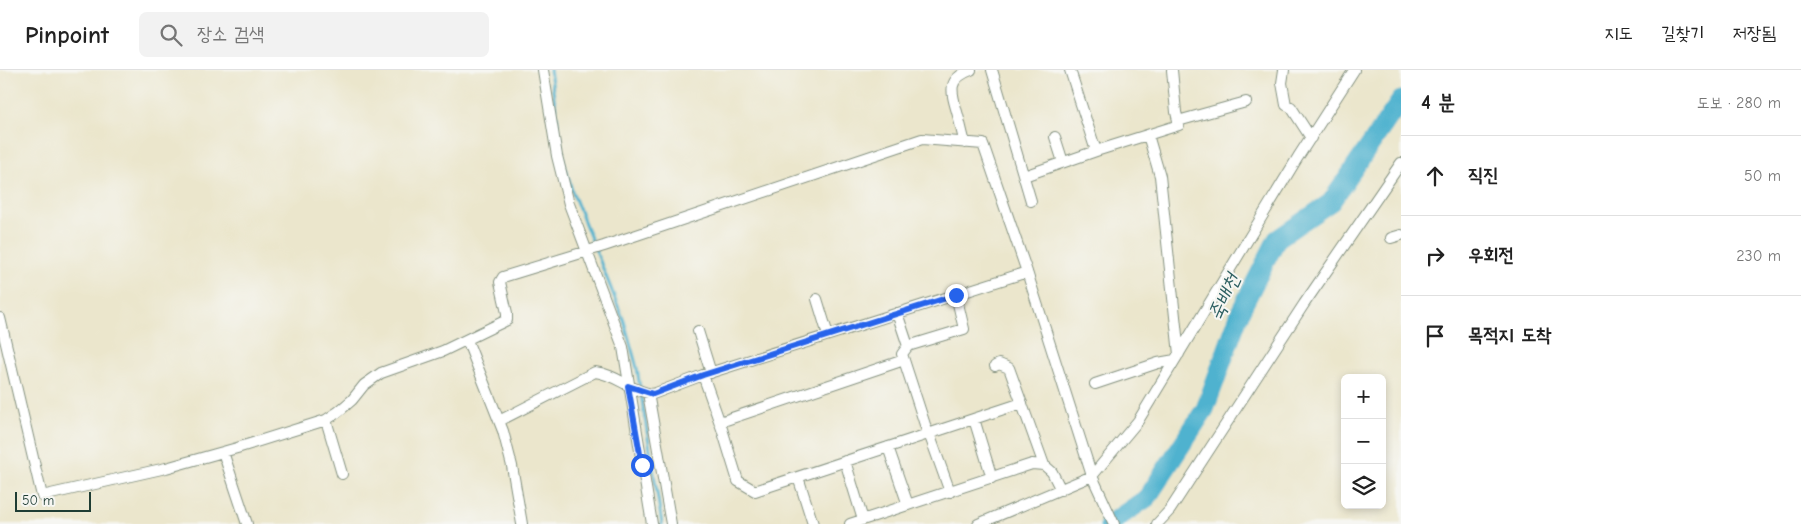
<!DOCTYPE html>
<html lang="ko">
<head>
<meta charset="utf-8">
<style>
	body { margin:0; font-family:"Comic Neue","Poor Story",sans-serif; background:#f2f2f2; color:#222 }
	.controls { position:absolute; right:15px; bottom:15px; display:grid; overflow:hidden; border-radius:8px; box-shadow:0 2px 8px #0003 }
	.controls button { width:45px; height:45px; display:grid; place-items:center; padding:0; border:0; border-bottom:1px solid #e0e0e0; background:#fff; color:#222; font:25px sans-serif }
	.scale { position:absolute; left:15px; bottom:12px; width:76px; box-sizing:border-box; padding-left:5px; border:2px solid #1f3d34; border-top:0; font-size:14px; line-height:18px; white-space:nowrap; color:#1f3d34; -webkit-text-stroke:4px #f6f6f2; paint-order:stroke }
	.stop { position:absolute; width:15px; height:15px; margin:-11px; border:4px solid #2563eb; border-radius:50%; background:#fff }
	.stop.end { background:#2563eb; border-color:#fff; box-shadow:0 1px 5px #0008 }
	.list { margin:0; padding:0; list-style:none }
	h2 { display:flex; justify-content:space-between; align-items:center; height:65px; margin:0; padding:0 20px; font-size:21px }
	h2 small { font-size:16px; font-weight:400; color:#767676 }
	.list li { display:grid; grid-template-columns:32px 1fr auto; gap:15px; align-items:center; box-sizing:border-box; height:80px; padding:0 20px; border-top:1px solid #e0e0e0 }
	.list b { display:block; font-size:19px; white-space:nowrap }
	.list em { font-size:16px; font-style:normal; color:#767676 }
	.icon { flex:none; width:28px; height:28px; fill:none; stroke:currentColor; stroke-width:2; stroke-linecap:round; stroke-linejoin:round }
	.map { position:relative; flex:none; width:1401px; height:454px; overflow:hidden }
	header { display:flex; align-items:center; gap:30px; box-sizing:border-box; height:70px; padding:0 25px; background:#fff; border-bottom:1px solid #e0e0e0 }
	header strong { font-size:24px }
	nav { display:flex; gap:28px; margin-inline-start:auto; font-size:18px }
	.search { width:350px; height:45px; background:#f2f2f2; display:flex; align-items:center; gap:12px; box-sizing:border-box; padding:0 18px; border-radius:8px; color:#767676; font-size:19px }
	main { display:flex }
	aside { flex:1; background:#fff }
	.map>svg:first-child { display:block }
</style>
</head>
<body>
<header>
<strong>Pinpoint</strong>
<div class="search"><svg class="icon" aria-label="search" viewBox="0 0 24 24"><circle cx="10" cy="10" r="6"/><path d="M15 15l6 6"/></svg>장소 검색</div>
<nav><a>지도</a><a>길찾기</a><a>저장됨</a></nav>
</header>
<main>
<div class="map">
<svg width="1401" height="454" viewBox="0 0 1401 454">
	<rect width="100%" height="100%" fill="#f6f6f2"/>
	<filter id="ink" filterUnits="userSpaceOnUse"><feTurbulence type="fractalNoise" baseFrequency=".02" numOctaves="2"/><feDisplacementMap in="SourceGraphic" scale="10" xChannelSelector="R" yChannelSelector="G"/><feConvolveMatrix kernelMatrix="1 2 1 2 8 2 1 2 1" color-interpolation-filters="sRGB"/></filter>
	<filter id="wash" filterUnits="userSpaceOnUse"><feTurbulence type="fractalNoise" baseFrequency=".0096" numOctaves="4" result="noise"/><feDisplacementMap in="SourceGraphic" scale="20" xChannelSelector="R" yChannelSelector="G"/><feGaussianBlur stdDeviation="1.12" result="paint"/><feColorMatrix in="noise" values="0 0 0 0 0 0 0 0 0 0 0 0 0 0 0 0 0 1.4 0 .05"/><feComposite in="paint" operator="in"/></filter>
	<g filter="url(#wash)">
		<rect width="100%" height="100%" fill="#ebe6cc"/>
		<g fill="none" stroke-linecap="round" stroke-linejoin="round">
			<path stroke="#50b2cf" stroke-width="3" d="M550 0 563 89 572 121 624 251 637 298 640 318
				M641 324 662 454"/>
			<path stroke="#50b2cf" stroke-width="19" d="M1109 454 1147 428 1205 339 1241 240 1277 169 1331 132 1401 30"/>
		</g>
	</g>
	<g filter="url(#ink)">
		<g fill="none" stroke-linecap="round" stroke-linejoin="round">
			<defs>
				<path id="minor" d="M543 0 557 86 569 134 623 277 652 454
					M992 0 1031 131
					M1070 0 1096 81
					M1284 0 1282 13 1286 35 1291 37 1311 68
					M1178 51 1246 32
					M1148 65 1160 106 1179 284
					M1055 67 1063 92
					M965 73C962 63 960 52 957 42 951 21 947 9 971 0
					M1024 106 1096 81 1179 55 1176 42 1172 0
					M1391 168 1401 165
					M1027 202 1092 406 1114 454
					M817 229 828 265
					M897 243 908 276 902 284 928 364 931 369 950 422
					M0 248 42 426 166 398 237 378 326 350 338 342 352 330 364 315 381 303 443 281 507 250V243L500 212 503 207 604 176 922 69 983 74 1027 202 703 305 653 324C632 322 616 304 595 302L499 351
					M698 261 711 303
					M467 270 503 361 512 396 522 454
					M908 276 964 259 956 225
					M995 296 999 294 1009 298 1044 395 1052 402 1061 420
					M703 305 722 359 738 411 755 421 1022 333
					M1095 314 1158 293 1175 290
					M648 323 671 454
					M974 349 992 408
					M326 350 342 404
					M720 352 904 290
					M888 377 908 435
					M223 382 247 454
					M845 391 863 450
					M798 407 813 454
					M850 454 1032 394 1044 395
					M978 454 1092 406 1138 351 1298 87 1354 0
					M1157 454 1170 440 1304 234 1401 93"/>
			</defs>
			<use href="#minor" stroke="#859280" stroke-width="12"/>
			<use href="#minor" stroke="#fff" stroke-width="10"/>
		</g>
	</g>
	<g fill="none" stroke-linecap="round" stroke-linejoin="round" filter="url(#ink)">
		<path stroke="#2563eb" stroke-width="6" d="M642 395 628 316 653 324 703 305 956 225"/>
	</g>
	<g text-anchor="middle" dominant-baseline="central" stroke-width="4" stroke-linejoin="round" paint-order="stroke">
		<g font-size="20" font-style="italic" fill="#2e6062" stroke="#f6f6f2">
			<text transform="translate(1224 227) rotate(-66)">죽배천</text>
		</g>
	</g>
</svg>
<div class="controls">
<button>+</button>
<button>−</button>
<button><svg class="icon" aria-label="layers" viewBox="0 0 24 24"><path d="M12 4l9 5-9 5-9-5zM3 14l9 5 9-5"/></svg></button>
</div>
<div class="scale">50 m</div>
<div class="stop" style="left:642px;top:395px"></div>
<div class="stop end" style="left:956px;top:225px"></div>
</div>
<aside>
<h2>4 분<small>도보 · 280 m</small></h2>
<ul class="list">
<li><svg class="icon" aria-label="ahead" viewBox="0 0 24 24"><path d="M12 20V5M6 11l6-6 6 6"/></svg><div><b>직진</b></div><em>50 m</em></li>
<li><svg class="icon" aria-label="right" viewBox="0 0 24 24"><path d="M7 20v-9h11M14 6l5 5-5 5"/></svg><div><b>우회전</b></div><em>230 m</em></li>
<li><svg class="icon" aria-label="arrive" viewBox="0 0 24 24"><path d="M6 21V4h12l-3 4 3 4H6"/></svg><div><b>목적지 도착</b></div></li>
</ul>
</aside>
</main>
</body>
</html>
